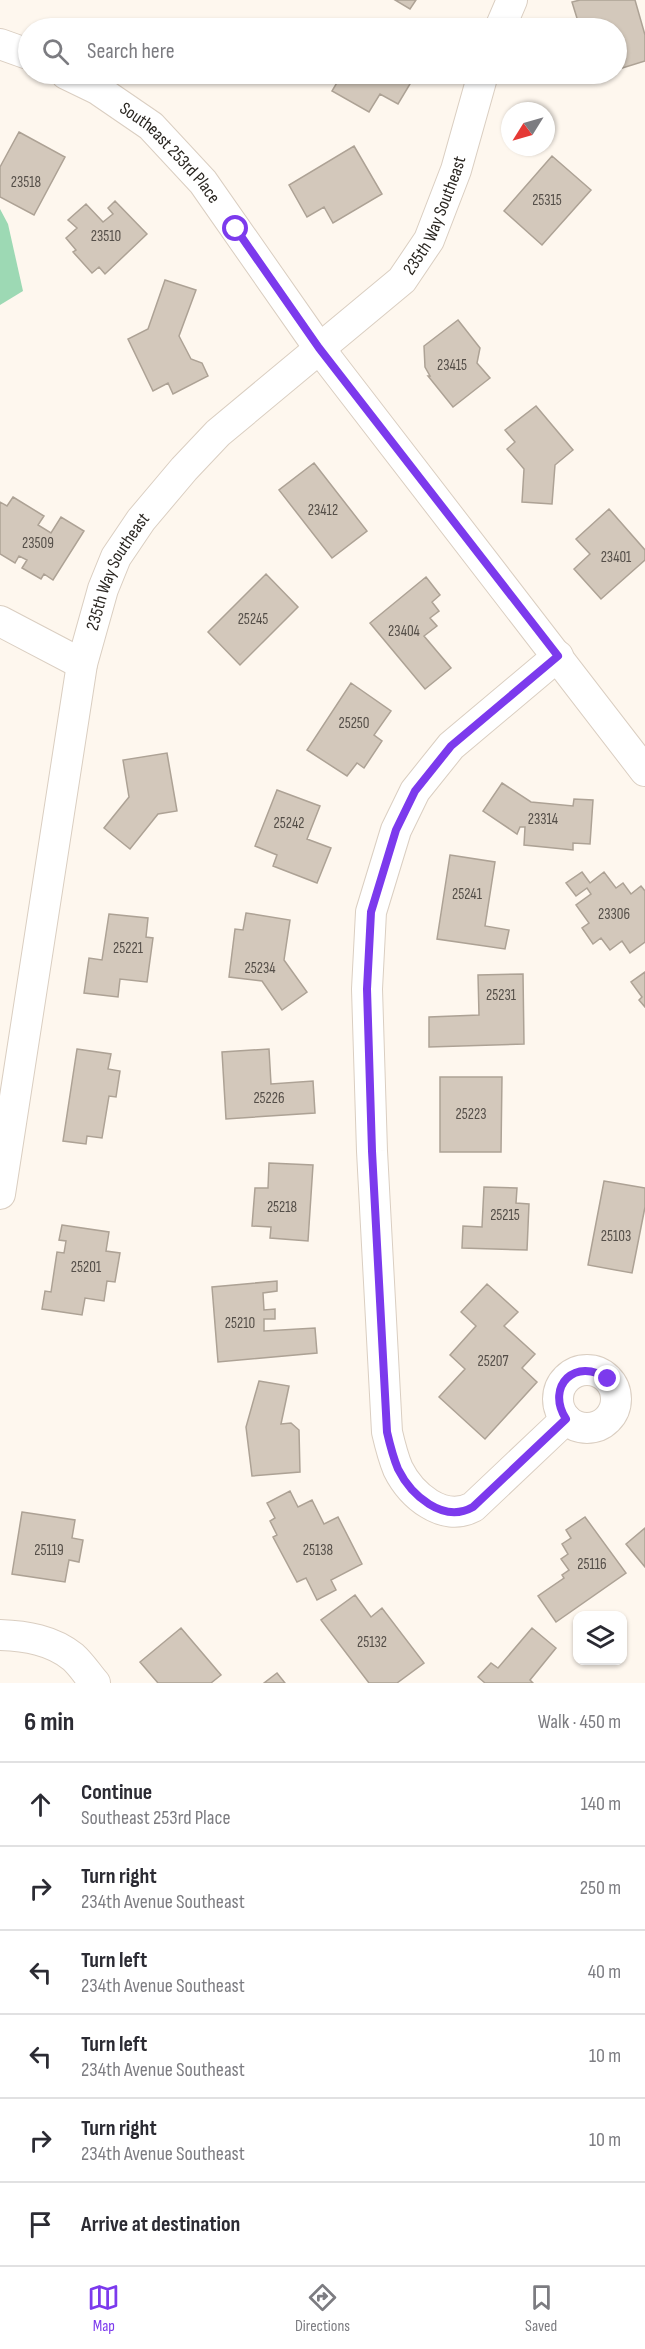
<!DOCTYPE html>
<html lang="en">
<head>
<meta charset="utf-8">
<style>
	body { margin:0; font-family:"Sofia Sans Condensed",sans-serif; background:#f2f2f3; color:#2b2b33 }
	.controls { position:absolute; right:18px; bottom:18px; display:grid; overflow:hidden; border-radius:12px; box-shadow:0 2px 4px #0004 }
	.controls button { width:54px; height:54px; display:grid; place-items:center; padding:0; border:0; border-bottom:2px solid #e1e1e2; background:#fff; color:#2b2b33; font:30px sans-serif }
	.compass { position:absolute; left:501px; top:102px; width:54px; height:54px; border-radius:50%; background:#fff; box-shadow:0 2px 4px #0004; rotate:233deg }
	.stop { position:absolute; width:18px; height:18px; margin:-14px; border:4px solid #7c3aed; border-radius:50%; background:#fff }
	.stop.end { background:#7c3aed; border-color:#fff; box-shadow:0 2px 6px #0008 }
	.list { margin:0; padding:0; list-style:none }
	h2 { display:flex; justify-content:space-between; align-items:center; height:78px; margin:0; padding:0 24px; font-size:26px }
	h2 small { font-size:20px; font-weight:400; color:#7c7c81 }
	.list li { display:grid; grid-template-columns:39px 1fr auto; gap:18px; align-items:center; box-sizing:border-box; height:84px; padding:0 24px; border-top:2px solid #e1e1e2 }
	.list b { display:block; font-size:22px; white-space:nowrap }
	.list p { margin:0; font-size:20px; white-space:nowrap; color:#7c7c81 }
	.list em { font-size:20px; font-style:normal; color:#7c7c81 }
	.icon { flex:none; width:33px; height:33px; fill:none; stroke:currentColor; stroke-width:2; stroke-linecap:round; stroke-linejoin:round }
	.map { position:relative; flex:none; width:645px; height:1683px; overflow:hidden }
	.search { position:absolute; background:#fff; box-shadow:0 2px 4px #0004; left:18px; right:18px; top:18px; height:66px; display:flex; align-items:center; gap:15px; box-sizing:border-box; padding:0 21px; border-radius:33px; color:#7c7c81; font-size:22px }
	.sheet { height:582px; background:#fff }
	nav { display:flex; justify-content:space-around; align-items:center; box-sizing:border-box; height:84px; border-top:2px solid #e1e1e2; background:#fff; font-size:16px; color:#7c7c81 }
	nav a { display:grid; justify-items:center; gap:3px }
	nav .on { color:#7c3aed }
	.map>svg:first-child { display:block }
</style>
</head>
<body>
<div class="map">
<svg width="645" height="1683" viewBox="0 0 645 1683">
	<rect width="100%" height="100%" fill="#fef7ee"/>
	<path fill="#9dd9b4" d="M0 209 8 224 23 291 0 305Z"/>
	<path fill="#d3c8bb" stroke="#ada295" stroke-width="1.5" d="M395 0H416L410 9Z
		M580 0H635L645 35V61L616 70V28H580L572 2Z
		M342 74H416L398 104 380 94 369 112 332 91Z
		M19 132 65 157 34 215 0 197V167Z
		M354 146 382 194 333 223 324 207 307 217 289 185Z
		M552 156 591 190 542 245 504 211Z
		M115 201 147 234 105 274 99 267 92 273 73 252 76 250 66 238 77 228 68 220 86 204 103 222 113 214 108 208Z
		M165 280 196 290 179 336 191 359 202 363 208 376 173 394 168 383 153 391 128 339 148 329Z
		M458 320 480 348 477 363 490 378 453 407 428 376H430L425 367 424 346Z
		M536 406 573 450 555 465 552 504 522 502 524 469 507 449 515 442 505 430Z
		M314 463 367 531 332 558 279 490Z
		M13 497 44 516 38 525 51 533 61 517 84 531 53 580 44 574 41 579 22 568 27 560 19 556 15 563 0 554V502L7 506Z
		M609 509 645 550V560L601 599 574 569 590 554 576 539Z
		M266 574 298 607 240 665 208 632Z
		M426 577 440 595 432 602 439 611 430 618 437 626 424 636 451 668 425 689 370 623Z
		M351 683 391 711 374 735 382 741 364 768 357 763 347 776 307 750Z
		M167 753 177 811 158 814 130 849 104 828 129 797 123 760Z
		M502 783 531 802 573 806 574 799 593 800 590 844 573 843V850L524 845 525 827H520L517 834 483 811Z
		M277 790 320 806 307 839 331 848 317 883 273 866 277 855 255 846Z
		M450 855 495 862 485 926 509 930 505 949 437 939Z
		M582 872 590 883 604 872 616 888 623 883 631 894 641 886 645 891V942L630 953 622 941 610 950 601 938 593 944 582 928 589 923 576 905 591 894 587 888 576 896 566 883Z
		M246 913 290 920 284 960 307 992 282 1010 262 981 229 977 235 929 243 930Z
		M109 914 148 918 146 937 153 938 147 982 120 979 118 997 84 993 89 958 102 960Z
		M645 972V1007L639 1000 642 997 631 982Z
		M523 974 524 1044 429 1047V1017L479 1015 478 975Z
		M77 1049 111 1054 108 1069 120 1071 116 1097 109 1096 102 1138 87 1136 86 1144 63 1141Z
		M269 1049 271 1084 313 1081 315 1113 226 1119 222 1052Z
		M440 1077H502L501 1152H440Z
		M269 1163 313 1165 308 1241 270 1238 271 1227 252 1226 255 1188H268Z
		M604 1181 645 1188V1207L632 1273 588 1265Z
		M484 1187 517 1188 516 1203 529 1204 527 1250 462 1248 463 1226 482 1227Z
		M62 1225 109 1232 106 1251 120 1253 115 1282 107 1281 104 1301 85 1298 82 1315 42 1309 45 1291 51 1292 57 1252 64 1253 66 1241 59 1240Z
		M277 1281V1291L263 1293 264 1310 275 1309V1319H264V1331L315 1328 317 1353 218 1362 212 1287Z
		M487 1284 518 1312 504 1326 535 1354 522 1368 537 1382 485 1439 439 1397 465 1369 450 1355 476 1326 461 1312Z
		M259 1381 289 1386 281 1424 291 1423 299 1430 300 1472 252 1476 246 1427Z
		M290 1491 298 1507 312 1500 324 1524 338 1517 362 1564 331 1580 336 1590 317 1600 306 1578 297 1582 273 1537 277 1535 270 1521 275 1518 267 1503Z
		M22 1512 75 1520 72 1538 83 1540 79 1562 69 1560 65 1582 12 1574Z
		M585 1517 626 1573 556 1622 538 1596 564 1578 562 1575 569 1570 561 1559 568 1554 562 1544 571 1538 566 1530Z
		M645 1528V1567L626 1544Z
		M355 1595 371 1617 382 1608 424 1663 397 1683H369L321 1620Z
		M181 1628 221 1675 211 1683H158L140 1662Z
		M532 1628 556 1648 530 1680 533 1683H485L478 1677 491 1663 498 1668Z
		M277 1673 285 1683H264Z"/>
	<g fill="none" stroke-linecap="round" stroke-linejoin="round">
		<defs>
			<g id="street">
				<path d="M500 28 512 0"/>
				<path d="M0 44 28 54"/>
				<path id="s1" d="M66 74 97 89 151 126 203 182 319 348 645 771"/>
				<path d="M0 621 82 664"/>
				<path d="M558 656 451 746 415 791 396 830 371 912 367 989 372 1151 387 1432C390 1445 393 1457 398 1469 411 1495 443 1523 473 1507L566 1419"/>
				<path id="s2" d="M0 1194 82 664 103 589 116 557 141 520 184 469 218 433 402 280 429 240 456 170 483 74"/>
				<circle cx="587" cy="1399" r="29"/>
				<path d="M0 1635C26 1636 52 1640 73 1657 81 1664 88 1675 95 1683"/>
			</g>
		</defs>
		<use href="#street" stroke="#dacec1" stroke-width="32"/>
		<use href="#street" stroke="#fff" stroke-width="30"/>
	</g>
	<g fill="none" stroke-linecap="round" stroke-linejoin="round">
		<path stroke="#7c3aed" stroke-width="8" d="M236 229 319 348 558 656 451 746 415 791 396 830 371 912 367 989 372 1151 387 1432C390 1445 393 1457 398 1469 411 1495 443 1524 473 1507L566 1419C545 1386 576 1356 608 1379"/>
	</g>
	<g text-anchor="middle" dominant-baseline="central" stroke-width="4.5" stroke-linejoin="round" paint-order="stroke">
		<g font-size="15" fill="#544e48">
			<text x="26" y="182">23518</text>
			<text x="547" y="200">25315</text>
			<text x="106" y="236">23510</text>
			<text x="452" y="365">23415</text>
			<text x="323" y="510">23412</text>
			<text x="38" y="543">23509</text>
			<text x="616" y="557">23401</text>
			<text x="253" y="619">25245</text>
			<text x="404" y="631">23404</text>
			<text x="354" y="723">25250</text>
			<text x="543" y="819">23314</text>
			<text x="289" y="823">25242</text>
			<text x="467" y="894">25241</text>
			<text x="614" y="914">23306</text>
			<text x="128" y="948">25221</text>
			<text x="260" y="968">25234</text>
			<text x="501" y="995">25231</text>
			<text x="269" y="1098">25226</text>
			<text x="471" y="1114">25223</text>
			<text x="282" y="1207">25218</text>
			<text x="505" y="1215">25215</text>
			<text x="616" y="1236">25103</text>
			<text x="86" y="1267">25201</text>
			<text x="240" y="1323">25210</text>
			<text x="493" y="1361">25207</text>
			<text x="49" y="1550">25119</text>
			<text x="318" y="1550">25138</text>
			<text x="592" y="1564">25116</text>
			<text x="372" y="1642">25132</text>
		</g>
		<g font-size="18" fill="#2a2621" stroke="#fef7ee">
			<text stroke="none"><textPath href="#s1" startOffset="132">Southeast 253rd Place</textPath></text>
			<text stroke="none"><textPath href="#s2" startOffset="1122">235th Way Southeast</textPath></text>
			<text stroke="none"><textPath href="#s2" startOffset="636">235th Way Southeast</textPath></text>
		</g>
	</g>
</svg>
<div class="controls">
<button><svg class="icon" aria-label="layers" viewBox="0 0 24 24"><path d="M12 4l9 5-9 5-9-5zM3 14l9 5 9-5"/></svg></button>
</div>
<svg class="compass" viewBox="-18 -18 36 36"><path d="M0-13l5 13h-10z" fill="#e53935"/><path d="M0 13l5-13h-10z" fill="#7c7c81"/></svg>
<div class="stop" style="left:236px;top:229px"></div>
<div class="stop end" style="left:608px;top:1379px"></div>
<div class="search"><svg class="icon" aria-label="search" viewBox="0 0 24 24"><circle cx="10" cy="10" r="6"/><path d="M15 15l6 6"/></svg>Search here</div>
</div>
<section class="sheet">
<h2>6 min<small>Walk · 450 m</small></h2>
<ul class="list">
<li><svg class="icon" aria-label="ahead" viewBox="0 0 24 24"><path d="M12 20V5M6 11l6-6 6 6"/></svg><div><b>Continue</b><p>Southeast 253rd Place</p></div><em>140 m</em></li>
<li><svg class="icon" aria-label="right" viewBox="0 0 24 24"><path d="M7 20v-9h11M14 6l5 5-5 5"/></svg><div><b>Turn right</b><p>234th Avenue Southeast</p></div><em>250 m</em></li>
<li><svg class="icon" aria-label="left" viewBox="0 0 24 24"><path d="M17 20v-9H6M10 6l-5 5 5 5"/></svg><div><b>Turn left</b><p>234th Avenue Southeast</p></div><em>40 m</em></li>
<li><svg class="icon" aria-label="left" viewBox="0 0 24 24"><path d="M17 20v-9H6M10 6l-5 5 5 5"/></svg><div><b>Turn left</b><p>234th Avenue Southeast</p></div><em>10 m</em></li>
<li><svg class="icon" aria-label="right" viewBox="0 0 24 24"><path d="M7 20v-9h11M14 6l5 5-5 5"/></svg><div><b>Turn right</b><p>234th Avenue Southeast</p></div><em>10 m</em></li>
<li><svg class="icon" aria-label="arrive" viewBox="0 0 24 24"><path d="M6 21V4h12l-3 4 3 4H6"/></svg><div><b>Arrive at destination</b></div></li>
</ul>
</section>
<nav>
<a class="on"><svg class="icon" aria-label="map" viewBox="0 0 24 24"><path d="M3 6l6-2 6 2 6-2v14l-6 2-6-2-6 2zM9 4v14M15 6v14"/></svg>Map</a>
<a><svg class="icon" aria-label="directions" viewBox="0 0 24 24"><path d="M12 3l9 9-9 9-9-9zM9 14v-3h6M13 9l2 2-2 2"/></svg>Directions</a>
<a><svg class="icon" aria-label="saved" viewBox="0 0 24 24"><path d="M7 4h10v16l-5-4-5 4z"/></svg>Saved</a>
</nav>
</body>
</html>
